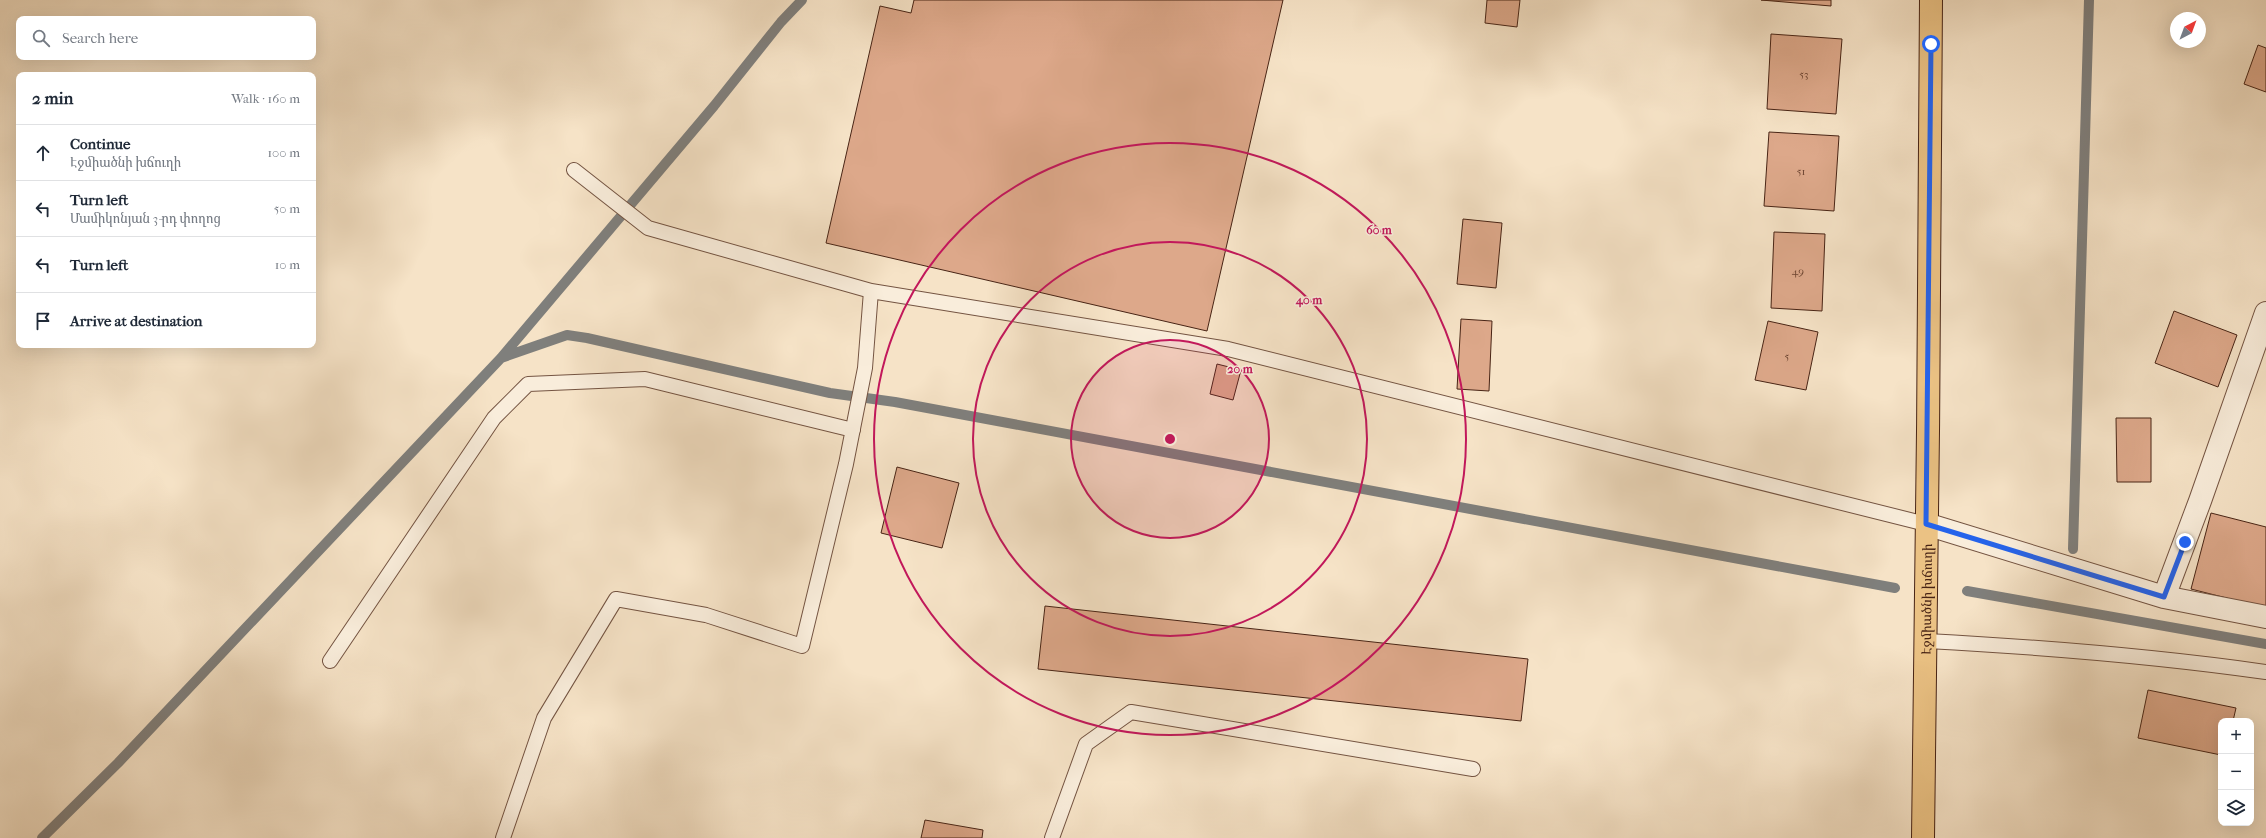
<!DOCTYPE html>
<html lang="en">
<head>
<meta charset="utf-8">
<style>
	body { margin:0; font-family:"IM FELL French Canon","Noto Serif Armenian",serif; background:#f2f2f3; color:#1f2937 }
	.controls { position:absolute; right:12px; bottom:12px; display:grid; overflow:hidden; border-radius:8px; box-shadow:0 4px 16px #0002 }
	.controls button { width:36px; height:36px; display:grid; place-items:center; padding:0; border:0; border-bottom:1px solid #e0e1e3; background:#fff; color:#1f2937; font:20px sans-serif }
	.compass { position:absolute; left:2170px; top:12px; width:36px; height:36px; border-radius:50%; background:#fff; box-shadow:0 4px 16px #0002; rotate:41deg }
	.stop { position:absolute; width:12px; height:12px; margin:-9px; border:3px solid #2563eb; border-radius:50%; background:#fff }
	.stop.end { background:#2563eb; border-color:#fff; box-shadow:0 1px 4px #0008 }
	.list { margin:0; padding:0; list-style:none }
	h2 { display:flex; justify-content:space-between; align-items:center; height:52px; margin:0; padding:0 16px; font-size:17px }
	h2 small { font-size:13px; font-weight:400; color:#747a83 }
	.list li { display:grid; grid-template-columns:26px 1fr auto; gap:12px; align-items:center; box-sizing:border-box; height:56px; padding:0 16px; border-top:1px solid #e0e1e3 }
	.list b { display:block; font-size:15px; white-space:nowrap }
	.list p { margin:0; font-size:13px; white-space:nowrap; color:#747a83 }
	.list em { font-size:13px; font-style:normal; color:#747a83 }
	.icon { flex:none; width:22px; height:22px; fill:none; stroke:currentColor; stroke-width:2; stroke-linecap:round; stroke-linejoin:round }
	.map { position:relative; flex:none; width:2266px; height:838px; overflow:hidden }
	.search { position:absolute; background:#fff; box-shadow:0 4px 16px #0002; left:16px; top:16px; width:300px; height:44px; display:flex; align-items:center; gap:10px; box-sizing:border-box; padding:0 14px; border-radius:8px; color:#747a83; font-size:15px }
	.panel { position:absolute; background:#fff; box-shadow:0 4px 16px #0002; left:16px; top:72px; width:300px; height:276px; border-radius:8px }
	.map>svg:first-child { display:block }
</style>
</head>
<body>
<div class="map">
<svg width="2266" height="838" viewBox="0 0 2266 838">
	<rect width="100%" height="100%" fill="#f6e3c7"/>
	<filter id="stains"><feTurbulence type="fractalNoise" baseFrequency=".005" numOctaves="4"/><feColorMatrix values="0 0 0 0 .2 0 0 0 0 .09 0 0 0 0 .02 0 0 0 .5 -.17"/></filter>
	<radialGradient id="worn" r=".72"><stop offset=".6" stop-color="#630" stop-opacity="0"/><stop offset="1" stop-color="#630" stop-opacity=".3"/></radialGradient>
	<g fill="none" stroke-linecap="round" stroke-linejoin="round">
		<path stroke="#7f7f7c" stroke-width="10" d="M501 358 567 335 587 338 830 393 895 402 1895 588
			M2073 549 2089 0
			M1967 591 2266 644
			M42 838 118 763 501 358 714 106 781 22 802 0"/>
	</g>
	<path fill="#dda88a" stroke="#482415" d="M914 0H1283L1207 331 826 243 880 6 911 13Z
		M1487 0H1520L1517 27 1485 23Z
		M1761 0H1831V6Z
		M1771 34 1842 39 1836 114 1767 109Z
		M2258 45 2266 48V92L2244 84Z
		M1769 132 1839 136 1834 211 1764 206Z
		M1463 219 1502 223 1496 288 1457 284Z
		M1774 232 1825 234 1822 311 1771 308Z
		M2174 311 2237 335 2218 387 2155 363Z
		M1461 319 1492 321 1489 391 1457 389Z
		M1768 321 1818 332 1806 390 1755 380Z
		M1217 364 1241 370 1233 400 1210 394Z
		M2116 418H2151V482H2117Z
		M897 467 959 483 942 548 881 533Z
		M2211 513 2266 527V608L2191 589Z
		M1045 606 1528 659 1521 721 1038 669Z
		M2148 690 2236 708 2233 721H2221V755L2138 738Z
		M925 820 983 830 982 838H921Z"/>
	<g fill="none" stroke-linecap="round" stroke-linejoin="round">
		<defs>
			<path id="service" d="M574 170 648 228 871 291
				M1927 641C2040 647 2153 656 2266 672
				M330 661 494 418 528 384 645 379 853 430
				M503 838 544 718 616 599 706 615 802 646 846 464 865 368 871 291 1228 349 1926 524
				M1052 838 1086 744 1131 712 1473 769"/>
			<path id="minor" d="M1926 524 2164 597 2266 617
				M2164 597 2200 501 2266 313"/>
			<g id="primary">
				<path id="s1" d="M1923 838C1928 559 1929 279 1931 0"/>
			</g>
		</defs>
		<use href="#service" stroke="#745442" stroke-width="16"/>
		<use href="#minor" stroke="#745442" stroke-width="24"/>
		<use href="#primary" stroke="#482415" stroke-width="24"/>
		<use href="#service" stroke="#f9eddb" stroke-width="14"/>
		<use href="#minor" stroke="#f9eddb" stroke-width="22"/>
		<use href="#primary" stroke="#ebc284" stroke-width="22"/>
	</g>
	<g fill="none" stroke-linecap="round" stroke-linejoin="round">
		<path stroke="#2563eb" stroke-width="5" d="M1931 44 1926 524 2164 597 2185 542"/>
	</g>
	<circle cx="1170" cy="439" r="99" fill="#c2185b" fill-opacity=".12"/>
	<g fill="none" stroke="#c2185b" stroke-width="2">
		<circle cx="1170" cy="439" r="99"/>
		<circle cx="1170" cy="439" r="197"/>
		<circle cx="1170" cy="439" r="296"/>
	</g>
	<g text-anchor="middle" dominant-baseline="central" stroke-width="3" stroke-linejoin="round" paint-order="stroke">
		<g font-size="11" fill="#6d4532">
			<text x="1804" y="74">53</text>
			<text x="1801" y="171">51</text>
			<text x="1798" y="271">49</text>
			<text x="1787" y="356">5</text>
		</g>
		<g font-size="13" fill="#482415" stroke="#f9eddb">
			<text stroke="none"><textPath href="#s1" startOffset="239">Էջմիածնի խճուղի</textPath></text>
		</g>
	</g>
	<circle cx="1170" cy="439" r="6" fill="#c2185b" stroke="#f9eddb" stroke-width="2"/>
	<g font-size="12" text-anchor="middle" font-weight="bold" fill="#c2185b" stroke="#f9eddb" stroke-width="3" stroke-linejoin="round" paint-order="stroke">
		<text x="1379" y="234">60 m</text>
		<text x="1309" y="304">40 m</text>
		<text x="1240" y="373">20 m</text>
	</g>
	<rect width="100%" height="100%" filter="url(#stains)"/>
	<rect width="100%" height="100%" fill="url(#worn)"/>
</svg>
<div class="controls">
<button>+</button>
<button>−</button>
<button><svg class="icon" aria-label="layers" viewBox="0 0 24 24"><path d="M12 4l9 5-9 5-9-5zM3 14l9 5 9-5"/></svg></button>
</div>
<svg class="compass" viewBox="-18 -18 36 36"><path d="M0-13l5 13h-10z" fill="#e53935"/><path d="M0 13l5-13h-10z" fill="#747a83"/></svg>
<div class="stop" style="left:1931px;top:44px"></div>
<div class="stop end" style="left:2185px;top:542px"></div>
<div class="search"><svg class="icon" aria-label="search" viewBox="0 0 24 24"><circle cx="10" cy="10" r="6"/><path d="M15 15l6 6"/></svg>Search here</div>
<section class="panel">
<h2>2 min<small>Walk · 160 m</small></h2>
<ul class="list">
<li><svg class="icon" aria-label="ahead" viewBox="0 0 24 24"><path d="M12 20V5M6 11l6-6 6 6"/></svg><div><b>Continue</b><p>Էջմիածնի խճուղի</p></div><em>100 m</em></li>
<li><svg class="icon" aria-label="left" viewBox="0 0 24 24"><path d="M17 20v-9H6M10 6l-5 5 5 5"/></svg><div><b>Turn left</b><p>Մամիկոնյան 3-րդ փողոց</p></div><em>50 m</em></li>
<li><svg class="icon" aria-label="left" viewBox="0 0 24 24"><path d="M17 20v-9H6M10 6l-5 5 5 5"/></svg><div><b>Turn left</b></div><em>10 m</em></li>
<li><svg class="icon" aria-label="arrive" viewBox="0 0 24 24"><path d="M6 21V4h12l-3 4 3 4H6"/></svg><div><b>Arrive at destination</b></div></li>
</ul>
</section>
</div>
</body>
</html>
